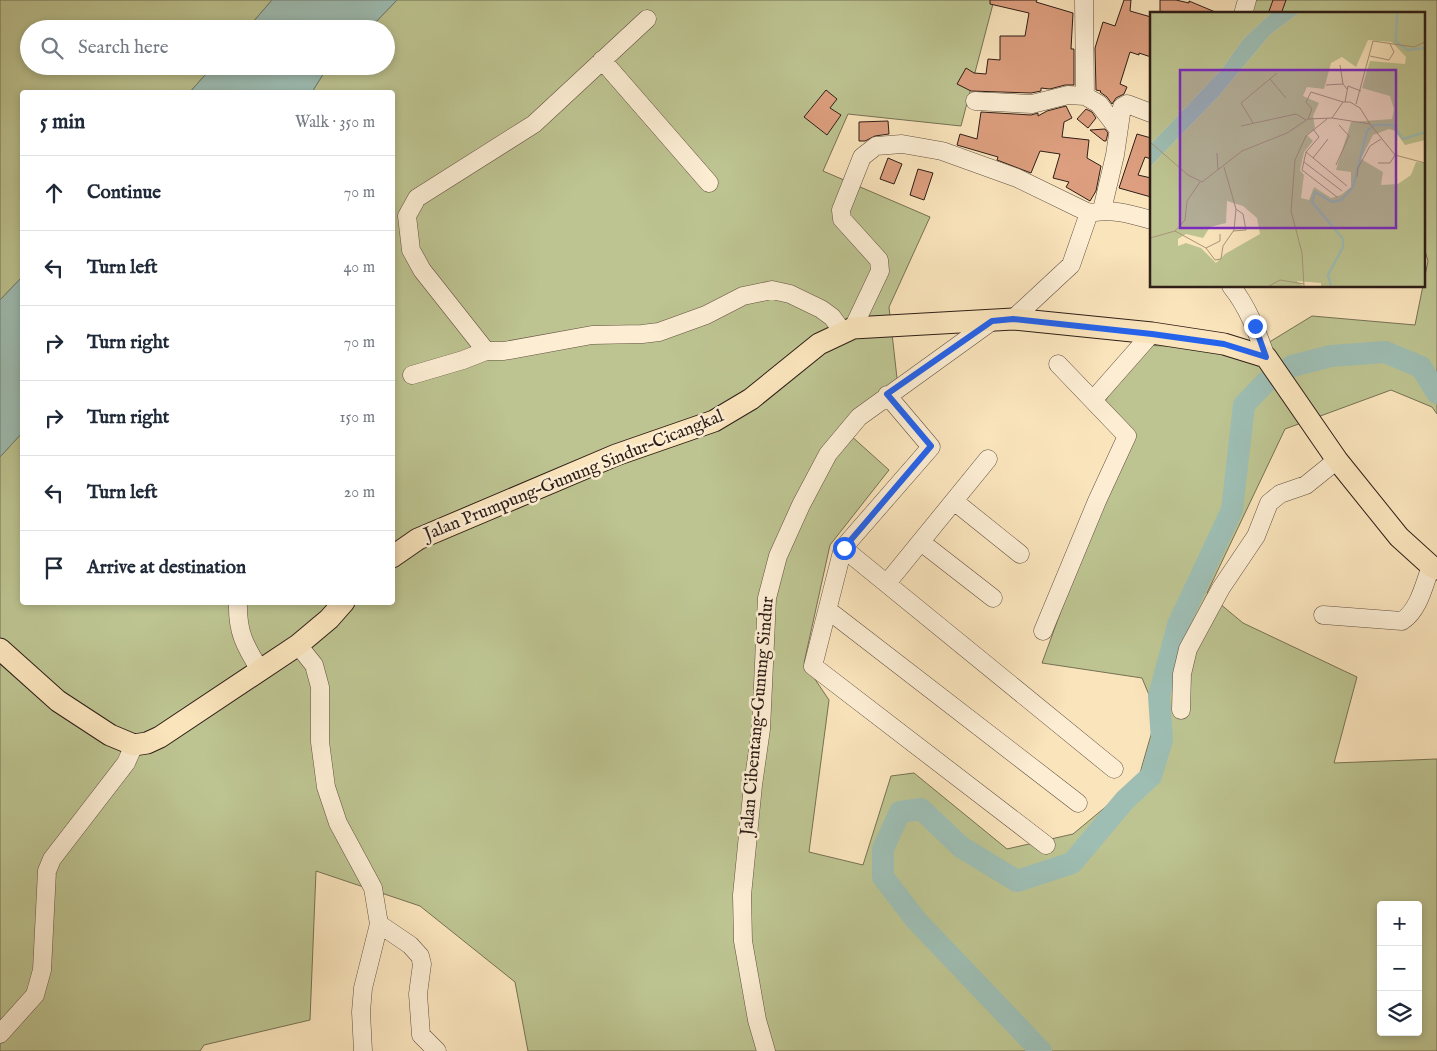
<!DOCTYPE html>
<html lang="en">
<head>
<meta charset="utf-8">
<style>
	body { margin:0; font-family:"IM FELL English",serif; background:#f6f6f7; color:#1f2937 }
	.controls { position:absolute; right:15px; bottom:15px; display:grid; overflow:hidden; border-radius:5px; box-shadow:0 2px 8px #0003 }
	.controls button { width:45px; height:45px; display:grid; place-items:center; padding:0; border:0; border-bottom:1px solid #e0e1e3; background:#fff; color:#1f2937; font:25px sans-serif }
	.stop { position:absolute; width:15px; height:15px; margin:-11px; border:4px solid #2563eb; border-radius:50%; background:#fff }
	.stop.end { background:#2563eb; border-color:#fff; box-shadow:0 1px 5px #0008 }
	.list { margin:0; padding:0; list-style:none }
	h2 { display:flex; justify-content:space-between; align-items:center; height:65px; margin:0; padding:0 20px; font-size:21px }
	h2 small { font-size:16px; font-weight:400; color:#747a83 }
	.list li { display:grid; grid-template-columns:32px 1fr auto; gap:15px; align-items:center; box-sizing:border-box; height:75px; padding:0 20px; border-top:1px solid #e0e1e3 }
	.list b { display:block; font-size:19px; white-space:nowrap }
	.list em { font-size:16px; font-style:normal; color:#747a83 }
	.icon { flex:none; width:28px; height:28px; fill:none; stroke:currentColor; stroke-width:2; stroke-linecap:round; stroke-linejoin:round }
	.map { position:relative; flex:none; width:1437px; height:1051px; overflow:hidden }
	.search { position:absolute; background:#fff; box-shadow:0 2px 8px #0003; left:20px; top:20px; width:375px; height:55px; display:flex; align-items:center; gap:12px; box-sizing:border-box; padding:0 18px; border-radius:28px; color:#747a83; font-size:19px }
	.panel { position:absolute; background:#fff; box-shadow:0 2px 8px #0003; left:20px; top:90px; width:375px; height:515px; border-radius:5px }
	.map>svg:first-child { display:block }
</style>
</head>
<body>
<div class="map">
<svg width="1437" height="1051" viewBox="0 0 1437 1051">
	<rect width="100%" height="100%" fill="#fae4bc"/>
	<filter id="stains"><feTurbulence type="fractalNoise" baseFrequency=".004" numOctaves="4"/><feColorMatrix values="0 0 0 0 .2 0 0 0 0 .09 0 0 0 0 .02 0 0 0 .5 -.17"/></filter>
	<radialGradient id="worn" r=".72"><stop offset=".6" stop-color="#630" stop-opacity="0"/><stop offset="1" stop-color="#630" stop-opacity=".3"/></radialGradient>
	<path fill="#bdc491" stroke="#767154" fill-rule="evenodd" d="M0 0H272L247 29H29V66H213L190 92H22V277L0 300Z
		M397 0H994L961 126 848 114 823 171 930 217 889 307 898 387 849 434 889 470 830 545 804 663 829 700 809 852 863 865 891 776 914 773 1007 849 1073 834 1138 780 1157 714 1142 678 1042 663 1125 436 1103 405 1137 345 1258 349 1312 316 1415 325 1428 261 1423 244V14H1248L1252 0H1437V414L1432 407 1391 390 1285 429 1207 593 1243 623 1357 677 1334 763 1437 759V1051H528L515 982 420 906 316 871 310 1020 204 1045 200 1051H0V457L22 433V602H392V92H312L322 76 332 66H386V29H369ZM1381 905H1418V1032H1381Z"/>
	<path fill="#9ebeb4" stroke="#717e75" d="M272 0H397L369 29H247Z
		M213 66H332L322 76 312 92H190Z
		M22 277V433L0 457V300Z"/>
	<g fill="none" stroke-linecap="round" stroke-linejoin="round">
		<path stroke="#9ebeb4" stroke-width="22" d="M1041 1051 916 920 883 877V849L900 812 921 809 961 847 1017 881 1072 863 1125 800 1151 776 1162 740 1159 696 1178 625 1232 510 1244 405 1265 383 1292 366 1331 356 1385 352 1421 367 1437 393"/>
	</g>
	<path fill="#dd9f7f" stroke="#2e1e17" d="M990 0H1037L1036 2 1073 13 1071 49H1074V85H1065L1050 89 1041 88V91L1031 93 971 91 957 84 966 68 974 73 986 74 988 59 1000 60V36H1025L1029 13 990 4Z
		M1124 0H1131L1130 11 1151 17V57L1139 53V55L1130 52 1120 84 1127 87 1124 94 1116 98 1112 104 1107 97 1100 92 1101 91 1096 90 1095 48 1103 22 1115 26Z
		M1160 0H1176L1189 3V1L1220 14H1160Z
		M1273 0H1286L1281 14H1268Z
		M826 90 837 99 830 108 841 115 827 135 804 117Z
		M1066 106 1072 118 1064 122 1062 137 1089 140 1087 158 1101 166 1096 191 1090 201 1066 187 1069 182 1053 178 1060 154 1040 151 1031 173 997 160 998 157 957 145 960 134 977 139 981 112 1031 115 1038 113V116L1047 111Z
		M1086 109 1092 112 1096 118 1088 128 1077 119Z
		M888 121 889 134 875 136 865 141H859V122Z
		M1105 129 1108 133 1106 141H1104L1090 130Z
		M1137 134 1151 138V159L1145 157 1138 175 1151 178V197L1119 188Z
		M888 158 902 164 894 184 880 179Z
		M918 169 933 173 924 200 910 195Z"/>
	<g fill="none" stroke-linecap="round" stroke-linejoin="round">
		<defs>
			<path id="minor" d="M1084 0 1085 96
				M1243 14 1247 0
				M602 60 709 183
				M975 101 1032 104 1068 95 1085 96 1099 104 1118 129
				M1102 210 1115 155 1122 107 1127 104 1151 113
				M1231 286C1248 307 1257 332 1266 357
				M1013 319 1071 265 1089 213C1110 208 1131 214 1151 220
				M853 328 880 271 879 260 842 219 841 210 862 157 876 146 902 144 942 151 1017 178 1089 213
				M486 351 422 270 411 250 407 216 417 198 534 124 647 19
				M412 375 463 360 486 351H504L592 335 642 334 659 332 706 315 743 296 772 290 790 294 821 309 832 317 843 332
				M887 395 931 447 843 548 1114 769
				M1093 400 1152 333
				M954 501 1020 554
				M921 542 993 598
				M843 548 813 666 1046 845
				M887 583 988 459
				M238 602C237 632 245 646 260 670
				M828 610 1078 803
				M1323 615 1402 621C1419 610 1424 585 1431 566
				M1043 631 1097 501 1127 436 1058 364
				M298 645 314 665 320 687V742L326 787 338 823 373 888 379 924 363 988 361 1012 363 1051
				M1181 710 1182 674 1188 649 1221 588 1256 536 1269 503 1280 494 1306 485 1337 460
				M379 924 410 945 420 956 422 964 418 994 421 1035 437 1051
				M0 1034 35 995 42 970 47 871 52 859 126 763 134 745
				M766 1051 757 1020 743 941 742 895 753 785 761 729 767 598 778 556 801 505 828 454 859 417 992 321"/>
			<path id="major" d="M392 557 418 539 616 455 714 421 751 399 819 344 853 328 1013 319 1152 333 1224 344 1266 357 1337 460 1399 537 1431 566 1437 569
				M0 649 58 701 110 735 134 745 147 743 160 737 298 645 329 619 344 602"/>
		</defs>
		<use href="#minor" stroke="#615040" stroke-width="19"/>
		<use href="#major" stroke="#2e1e17" stroke-width="23"/>
		<use href="#minor" stroke="#fcedd3" stroke-width="18"/>
		<use href="#major" stroke="#fae4bc" stroke-width="21"/>
	</g>
	<g fill="none" stroke-linecap="round" stroke-linejoin="round">
		<path stroke="#2563eb" stroke-width="6" d="M844 548 931 446 887 394 992 321 1013 319 1152 334 1224 344 1266 357 1255 326"/>
	</g>
	<g text-anchor="middle" dominant-baseline="central" stroke-width="5" stroke-linejoin="round" paint-order="stroke">
		<g font-size="18" fill="#2e1e17" stroke="#fcedd3">
			<text transform="translate(574 476) rotate(-22)">Jalan Prumpung–Gunung Sindur–Cicangkal</text>
			<text transform="translate(758 716) rotate(-85)">Jalan Cibentang–Gunung Sindur</text>
		</g>
	</g>
	<g transform="translate(1150 12)">
		<rect width="275" height="275" fill="#fae4bc"/>
		<path d="M0 1H121L93 27 71 58 0 133ZM149 1H275V128L255 133 245 119 239 117 223 123 211 147 233 160 231 173 248 172 261 163 266 150 275 151V274H171V271L147 269 153 274H0V155L68 85 120 23ZM218 28 242 30 256 45 255 52 220 49 212 76 240 84 244 97 242 107 201 110 186 158 201 160V175L191 183 181 186 164 175 159 188 151 186 154 163 150 158 154 140 163 129 157 123 165 116 163 104 169 91 153 84 157 75 174 77 181 51 192 45 206 55ZM77 189 93 194 107 206 110 222 75 242 66 251 51 236 36 231 28 234V227L36 222 53 226 60 215 76 211Z" fill="#bdc491" fill-rule="evenodd"/>
		<path d="M121 1H149L120 23 68 85 0 155V133L71 58 93 27Z" fill="#9ebeb4"/>
		<path fill="none" stroke="#9ebeb4" stroke-width="2.5" d="M247 1 246 30 258 38 275 36M181 274 178 263 193 235V227L162 190 165 180 182 190 191 188 203 175 217 119 224 113H243L253 127 275 120"/>
		<path fill="none" stroke="#a8957a" stroke-width="1" d="M220 44 239 48 244 40 240 32M190 53 193 72 197 77M120 67 136 86M176 73 193 72M195 90 198 74 211 79M206 92 223 29 264 35 275 30M182 106 193 90H200L210 96 220 112M158 107 162 97 156 90 161 80 193 90M103 111 91 91 127 61M91 114 146 102 156 108M163 117 169 125 156 140 197 174M0 130 38 163 52 170 92 139 137 121 158 107 182 106 220 112 245 143 275 151M156 140 152 158 187 185M67 141 68 158M163 146 178 127M154 150 192 179M228 151H240L245 143M186 153 199 124 189 113M207 165 208 156 220 134 231 127M25 219 56 236 65 248 71 247 73 234 84 218 86 197 74 155M83 219 96 218 93 202 86 197M0 226 25 219 35 208 37 189 50 170M56 236 70 229V222M119 274 130 268 154 272M154 274 152 241 141 199 145 148 156 124 177 107"/>
		<path fill="#7b2cbf" fill-opacity="0.15" stroke="#7b2cbf" stroke-width="2.5" d="M30 58H246V216H30Z"/>
		<rect width="275" height="275" fill="none" stroke="#2e1e17" stroke-width="2.5"/>
	</g>
	<rect width="100%" height="100%" filter="url(#stains)"/>
	<rect width="100%" height="100%" fill="url(#worn)"/>
</svg>
<div class="controls">
<button>+</button>
<button>−</button>
<button><svg class="icon" aria-label="layers" viewBox="0 0 24 24"><path d="M12 4l9 5-9 5-9-5zM3 14l9 5 9-5"/></svg></button>
</div>
<div class="stop" style="left:844px;top:548px"></div>
<div class="stop end" style="left:1255px;top:326px"></div>
<div class="search"><svg class="icon" aria-label="search" viewBox="0 0 24 24"><circle cx="10" cy="10" r="6"/><path d="M15 15l6 6"/></svg>Search here</div>
<section class="panel">
<h2>5 min<small>Walk · 350 m</small></h2>
<ul class="list">
<li><svg class="icon" aria-label="ahead" viewBox="0 0 24 24"><path d="M12 20V5M6 11l6-6 6 6"/></svg><div><b>Continue</b></div><em>70 m</em></li>
<li><svg class="icon" aria-label="left" viewBox="0 0 24 24"><path d="M17 20v-9H6M10 6l-5 5 5 5"/></svg><div><b>Turn left</b></div><em>40 m</em></li>
<li><svg class="icon" aria-label="right" viewBox="0 0 24 24"><path d="M7 20v-9h11M14 6l5 5-5 5"/></svg><div><b>Turn right</b></div><em>70 m</em></li>
<li><svg class="icon" aria-label="right" viewBox="0 0 24 24"><path d="M7 20v-9h11M14 6l5 5-5 5"/></svg><div><b>Turn right</b></div><em>150 m</em></li>
<li><svg class="icon" aria-label="left" viewBox="0 0 24 24"><path d="M17 20v-9H6M10 6l-5 5 5 5"/></svg><div><b>Turn left</b></div><em>20 m</em></li>
<li><svg class="icon" aria-label="arrive" viewBox="0 0 24 24"><path d="M6 21V4h12l-3 4 3 4H6"/></svg><div><b>Arrive at destination</b></div></li>
</ul>
</section>
</div>
</body>
</html>
